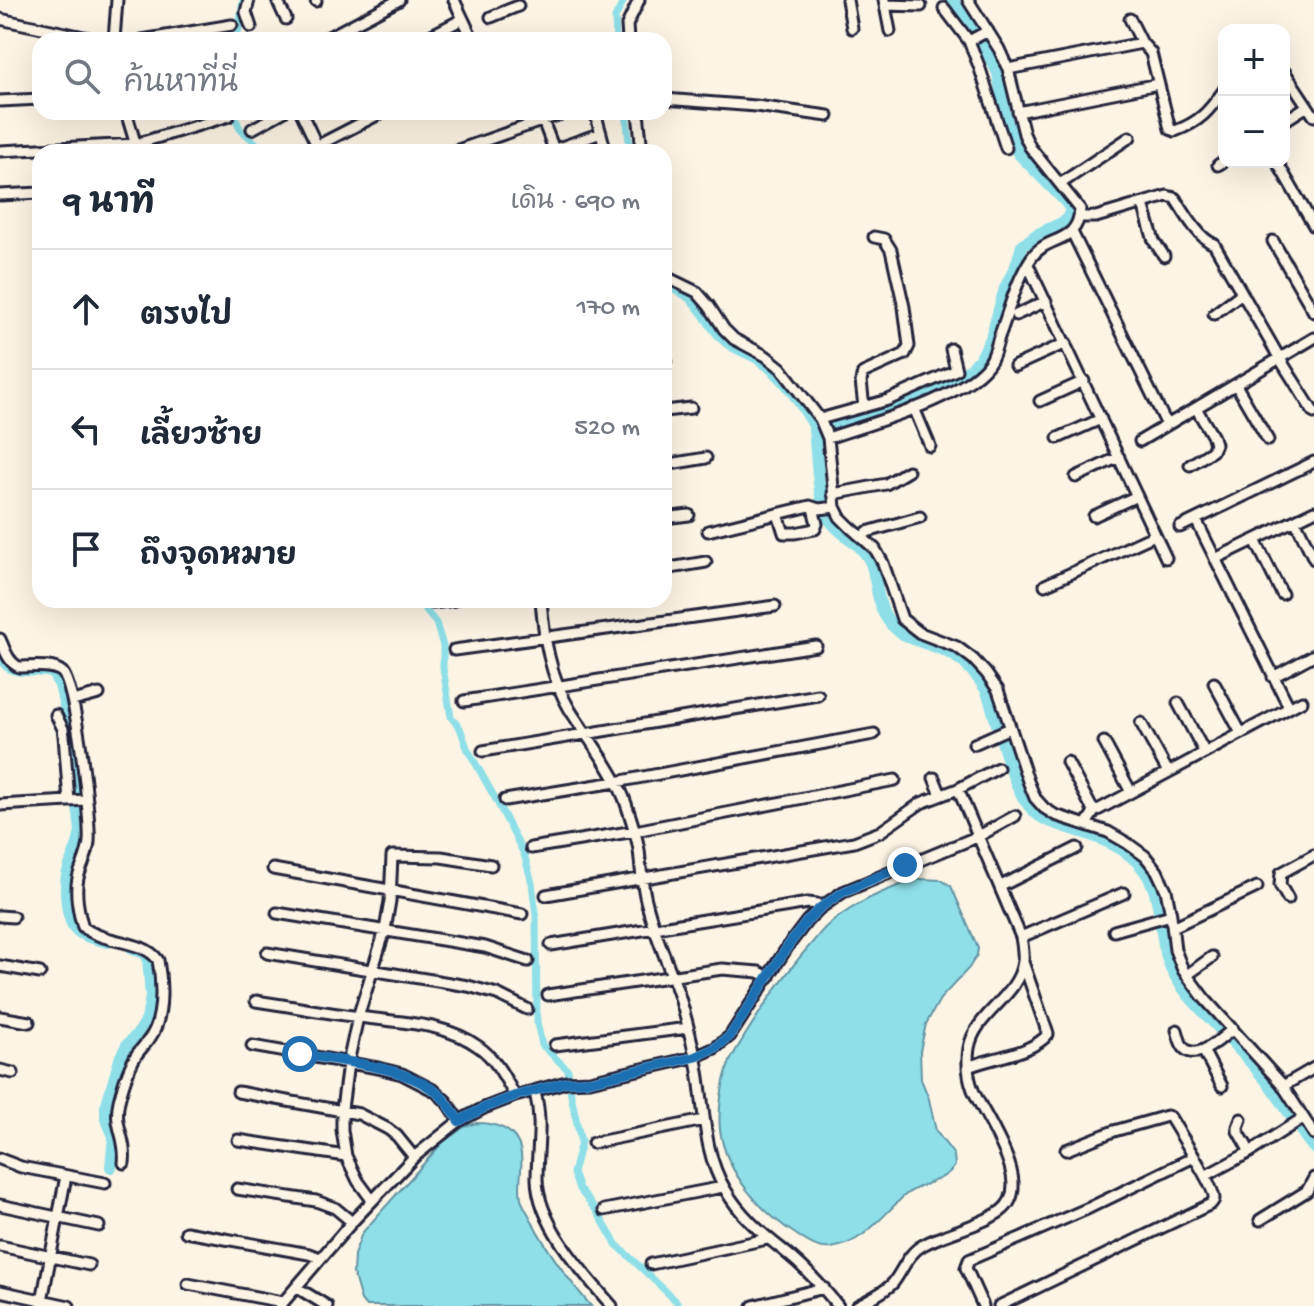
<!DOCTYPE html>
<html lang="th">
<head>
<meta charset="utf-8">
<style>
	body { margin:0; font-family:"Gochi Hand","Playpen Sans Thai",sans-serif; background:#f6f6f7; color:#1f2937 }
	.controls { position:absolute; right:24px; top:24px; display:grid; overflow:hidden; border-radius:16px; box-shadow:0 8px 32px #0002 }
	.controls button { width:72px; height:72px; display:grid; place-items:center; padding:0; border:0; border-bottom:2px solid #e0e1e3; background:#fff; color:#1f2937; font:40px sans-serif }
	.stop { position:absolute; width:24px; height:24px; margin:-18px; border:6px solid #1f6fb2; border-radius:50%; background:#fff }
	.stop.end { background:#1f6fb2; border-color:#fff; box-shadow:0 2px 8px #0008 }
	.list { margin:0; padding:0; list-style:none }
	h2 { display:flex; justify-content:space-between; align-items:center; height:104px; margin:0; padding:0 32px; font-size:34px }
	h2 small { font-size:26px; font-weight:400; color:#747a83 }
	.list li { display:grid; grid-template-columns:52px 1fr auto; gap:24px; align-items:center; box-sizing:border-box; height:120px; padding:0 32px; border-top:2px solid #e0e1e3 }
	.list b { display:block; font-size:30px; white-space:nowrap }
	.list em { font-size:26px; font-style:normal; color:#747a83 }
	.icon { flex:none; width:44px; height:44px; fill:none; stroke:currentColor; stroke-width:2; stroke-linecap:round; stroke-linejoin:round }
	.map { position:relative; flex:none; width:1314px; height:1306px; overflow:hidden }
	.search { position:absolute; background:#fff; box-shadow:0 8px 32px #0002; left:32px; top:32px; width:640px; height:88px; display:flex; align-items:center; gap:20px; box-sizing:border-box; padding:0 28px; border-radius:24px; color:#747a83; font-size:30px }
	.panel { position:absolute; background:#fff; box-shadow:0 8px 32px #0002; left:32px; top:144px; width:640px; height:464px; border-radius:24px }
	.map>svg:first-child { display:block }
</style>
</head>
<body>
<div class="map">
<svg width="1314" height="1306" viewBox="0 0 1314 1306">
	<rect width="100%" height="100%" fill="#fcf5e5"/>
	<filter id="ink" filterUnits="userSpaceOnUse"><feTurbulence type="fractalNoise" baseFrequency=".0125" numOctaves="2"/><feDisplacementMap in="SourceGraphic" scale="16" xChannelSelector="R" yChannelSelector="G"/><feConvolveMatrix kernelMatrix="1 2 1 2 8 2 1 2 1" color-interpolation-filters="sRGB"/></filter>
	<g filter="url(#ink)">
		<path fill="#8edfe8" stroke="#6393a3" stroke-width="2" d="M920 879 941 880 951 886 978 948 977 955 969 968 940 999 926 1024 920 1051 921 1079 929 1099 936 1131 954 1155 955 1166C942 1184 920 1182 904 1196 882 1216 863 1244 831 1248 819 1250 807 1242 797 1235 762 1213 726 1174 720 1130 718 1110 722 1083 729 1064 732 1055 739 1046 744 1037 764 1005 786 972 812 943 817 937 822 930 828 925 855 903 887 888 920 879Z
			M476 1123C492 1123 510 1126 518 1143 526 1160 517 1181 521 1198 522 1204 526 1210 529 1215 545 1249 567 1278 591 1306H366L361 1300 353 1273 354 1255 362 1233 442 1143 464 1127Z"/>
		<g fill="none" stroke-linecap="round" stroke-linejoin="round">
			<path stroke="#8edfe8" stroke-width="7" d="M237 40 243 0
				M616 40 615 18 624 0
				M233 112 240 129 266 152
				M626 112 630 152
				M664 285C678 291 690 297 699 310 708 321 714 335 726 344 736 352 749 355 759 362 784 378 799 406 814 430
				M421 600 424 608 436 623 443 646V668L451 717 460 728 467 748 495 798 524 854 532 883 536 915 537 1022 542 1045 568 1070 571 1095 581 1142 573 1173 579 1189 596 1210 616 1244 676 1301 679 1306"/>
			<path stroke="#8edfe8" stroke-width="12" d="M952 0 981 40 998 73 1005 115 1018 153 1065 201 1071 210 1066 221 1036 235 1022 246 1016 266 1005 288 991 338 982 356 972 368 938 389 908 401 833 423 814 430C817 453 817 501 829 519 840 536 863 543 871 563 879 586 875 611 896 629 912 642 934 644 951 654 965 661 976 675 985 688 989 695 991 703 993 711 1002 739 1013 792 1034 811 1042 820 1055 823 1066 827 1094 836 1126 845 1144 870 1165 898 1157 937 1171 968 1181 990 1200 1008 1216 1025 1234 1044 1252 1063 1269 1084 1285 1104 1297 1128 1314 1148
				M0 656C12 677 32 667 52 672L60 685 65 706 81 830C80 845 72 857 68 872 64 884 66 916 74 927 81 937 97 939 108 942
				M111 1167 114 1136 106 1118V1107L121 1056 127 1045 140 1031 147 1020 151 997 148 957 145 953 133 949"/>
			<defs>
				<path id="minor" d="M249 0 246 12 251 27
					M277 0 286 19
					M316 0V1
					M454 0 473 40
					M847 0 852 28
					M884 0 890 31
					M885 5 921 6
					M944 8 969 41
					M491 17 518 6
					M0 19 98 40
					M1130 19 1142 43 1151 53 1170 129 1175 131C1200 122 1209 111 1224 90
					M988 31 969 41 979 66 1006 148
					M114 40 117 0
					M142 40 232 25
					M323 40 399 0
					M422 40 463 19
					M628 40 627 25 639 0
					M1008 69 1142 43
					M1284 71 1314 116
					M664 99 756 106 828 116
					M0 101 40 99
					M126 112 138 152
					M301 112 320 152
					M595 112 606 152
					M638 112 642 152
					M1018 112 1158 84
					M543 121 555 152
					M1284 121 1306 107
					M252 129 283 112
					M0 151 136 144 229 116
					M305 152 383 112
					M452 152 567 112
					M547 152 601 133
					M1277 162 1314 226
					M1218 165 1224 161
					M1060 184 1130 137
					M0 195 40 193
					M1143 204 1154 241 1164 256
					M1080 217H1096L1167 196 1175 198C1184 212 1199 239 1214 244L1280 359 1314 413
					M1072 232 1167 425
					M1273 241 1314 312
					M1028 265 1166 558
					M664 276 697 292 709 306 724 329 734 339 766 356 781 368 820 419 828 438 835 507 840 517 850 527 875 549 883 563 902 619 920 633 957 647 973 659 986 673 998 690 1028 781 1035 798 1044 808 1055 815 1108 832 1127 843 1145 856 1157 871 1166 890 1171 915 1175 950 1183 970 1204 998 1281 1083 1314 1134
					M1214 314 1242 293
					M1016 315 1046 301
					M664 360H666
					M1015 366 1066 343
					M1236 385 1268 440
					M1040 401 1084 381
					M864 407 861 381 863 373 905 354 909 346 904 307 891 250 884 239 874 237
					M914 408 930 446
					M664 411 691 408
					M820 419 888 400 956 370 951 349
					M828 438C868 424 970 397 991 360 995 353 997 344 999 337 1009 311 1016 280 1032 257 1047 235 1078 245 1080 209L1030 147 1024 134 1008 69 999 49 968 0
					M1058 438 1101 419
					M1140 441 1314 338
					M664 465 706 458
					M1190 465 1212 451 1215 444 1213 437 1196 408
					M1076 477 1119 457
					M833 494 886 484 908 471
					M778 514 784 533H795L815 529 817 524 813 508
					M1094 516 1137 496
					M664 518 689 515
					M1196 520 1289 707
					M1295 520 1314 559
					M1180 527 1314 462
					M708 531 810 506 819 509 835 507
					M863 537 867 532 920 517
					M1255 540 1282 594
					M1215 559 1314 511
					M664 569 706 562
					M1045 585 1155 535
					M541 600C544 639 550 676 570 710 588 739 611 766 624 798 630 815 636 832 639 850 641 868 642 887 647 904 655 936 669 965 679 995 686 1016 691 1038 696 1060 705 1103 702 1151 725 1189 739 1214 761 1233 783 1250 803 1266 822 1286 838 1306
					M433 603 455 600
					M0 639C5 650 8 662 19 667 31 667 52 664 62 672 76 686 91 819 89 842 88 855 81 866 78 878 75 892 78 913 83 927 104 944 143 939 158 960 162 981 163 1009 155 1029 151 1039 143 1046 137 1054 128 1068 123 1085 119 1101 113 1127 127 1137 124 1163
					M454 650 775 606
					M1273 677 1314 655
					M1214 683 1241 733
					M73 701 99 694
					M464 701 816 646
					M1178 703 1205 753
					M56 715 63 729 64 736 69 801
					M1141 723 1168 772
					M1104 742 1131 792
					M974 744 1010 728
					M483 751 818 695
					M1067 762 1094 812
					M934 778 941 795
					M505 800 616 782 874 734
					M0 805 86 800
					M1086 824 1094 812 1302 701
					M531 848 635 831 895 780
					M273 869 522 914
					M1001 886 1077 848
					M546 895 854 842 880 832 921 803 958 789 998 768
					M1288 899 1280 885 1281 873 1314 855
					M277 913 485 947 528 961
					M0 916 13 917
					M1173 927 1257 887
					M1114 931 1171 915
					M1021 937 1124 893
					M551 945 808 903 817 904 820 908
					M267 953 468 986 497 994 527 1009
					M0 966 40 973
					M1187 975 1212 957
					M548 995 722 969 759 972 769 977
					M256 1001C291 1006 325 1013 360 1017 400 1023 445 1022 479 1047 496 1059 505 1078 515 1096
					M0 1017 29 1022
					M1177 1030C1179 1036 1180 1045 1185 1049 1199 1061 1222 1037 1233 1029
					M555 1045 688 1028
					M252 1046 378 1068 402 1074 435 1091 446 1101 459 1121
					M1203 1050 1222 1086
					M968 1067C992 1057 1032 1054 1048 1034L1023 962
					M0 1070 13 1073
					M1283 1086 1314 1068
					M238 1092 359 1114 388 1129 397 1136 414 1157
					M535 1092C543 1124 537 1147 537 1179 538 1224 583 1273 612 1306
					M1241 1119 1238 1127V1131L1250 1152
					M238 1140 346 1156
					M593 1143 704 1120
					M0 1159 21 1167 105 1183
					M1205 1176 1250 1152 1303 1118
					M237 1189 316 1201 335 1208 352 1222
					M372 1200 358 1181 346 1156 342 1130V1109L348 1063 358 1017 385 930 390 901 392 856 441 857 491 865
					M0 1205 99 1226
					M604 1210 723 1187
					M1260 1220 1307 1191 1314 1178
					M186 1232 309 1254 320 1258
					M0 1246 89 1265
					M651 1264 767 1239
					M188 1284 283 1302
					M296 1287 327 1306
					M0 1291 69 1306
					M41 1306 66 1176
					M280 1306 352 1222 414 1157 459 1121 484 1108 515 1096 566 1082 590 1081 695 1057 715 1048 730 1036 788 946 807 921 820 908 843 892 979 836 1015 816
					M753 1306 824 1288
					M857 1306C869 1299 884 1293 893 1283 903 1270 908 1253 923 1245 947 1232 978 1227 1001 1211 1036 1185 985 1119 973 1090 968 1077 967 1061 969 1048 975 1013 1019 997 1023 961 1024 953 1022 944 1021 937L958 789
					M983 1306 966 1268 969 1260 1089 1208 1194 1157
					M999 1306 1211 1204C1212 1202 1214 1201 1214 1199 1216 1189 1177 1129 1170 1117L1167 1116 1114 1131 1066 1150"/>
			</defs>
			<use href="#minor" stroke="#22223b" stroke-width="15"/>
			<use href="#minor" stroke="#fcf5e5" stroke-width="9"/>
		</g>
	</g>
	<g fill="none" stroke-linecap="round" stroke-linejoin="round" filter="url(#ink)">
		<path stroke="#1f6fb2" stroke-width="10" d="M300 1054C343 1062 400 1065 435 1091 446 1099 452 1110 459 1121L484 1108 515 1096 566 1082 590 1081 695 1057 715 1048 730 1036 788 946 807 921 820 908 843 892 905 865"/>
	</g>
</svg>
<div class="controls">
<button>+</button>
<button>−</button>
</div>
<div class="stop" style="left:300px;top:1054px"></div>
<div class="stop end" style="left:905px;top:865px"></div>
<div class="search"><svg class="icon" aria-label="search" viewBox="0 0 24 24"><circle cx="10" cy="10" r="6"/><path d="M15 15l6 6"/></svg>ค้นหาที่นี่</div>
<section class="panel">
<h2>9 นาที<small>เดิน · 690 m</small></h2>
<ul class="list">
<li><svg class="icon" aria-label="ahead" viewBox="0 0 24 24"><path d="M12 20V5M6 11l6-6 6 6"/></svg><div><b>ตรงไป</b></div><em>170 m</em></li>
<li><svg class="icon" aria-label="left" viewBox="0 0 24 24"><path d="M17 20v-9H6M10 6l-5 5 5 5"/></svg><div><b>เลี้ยวซ้าย</b></div><em>520 m</em></li>
<li><svg class="icon" aria-label="arrive" viewBox="0 0 24 24"><path d="M6 21V4h12l-3 4 3 4H6"/></svg><div><b>ถึงจุดหมาย</b></div></li>
</ul>
</section>
</div>
</body>
</html>
